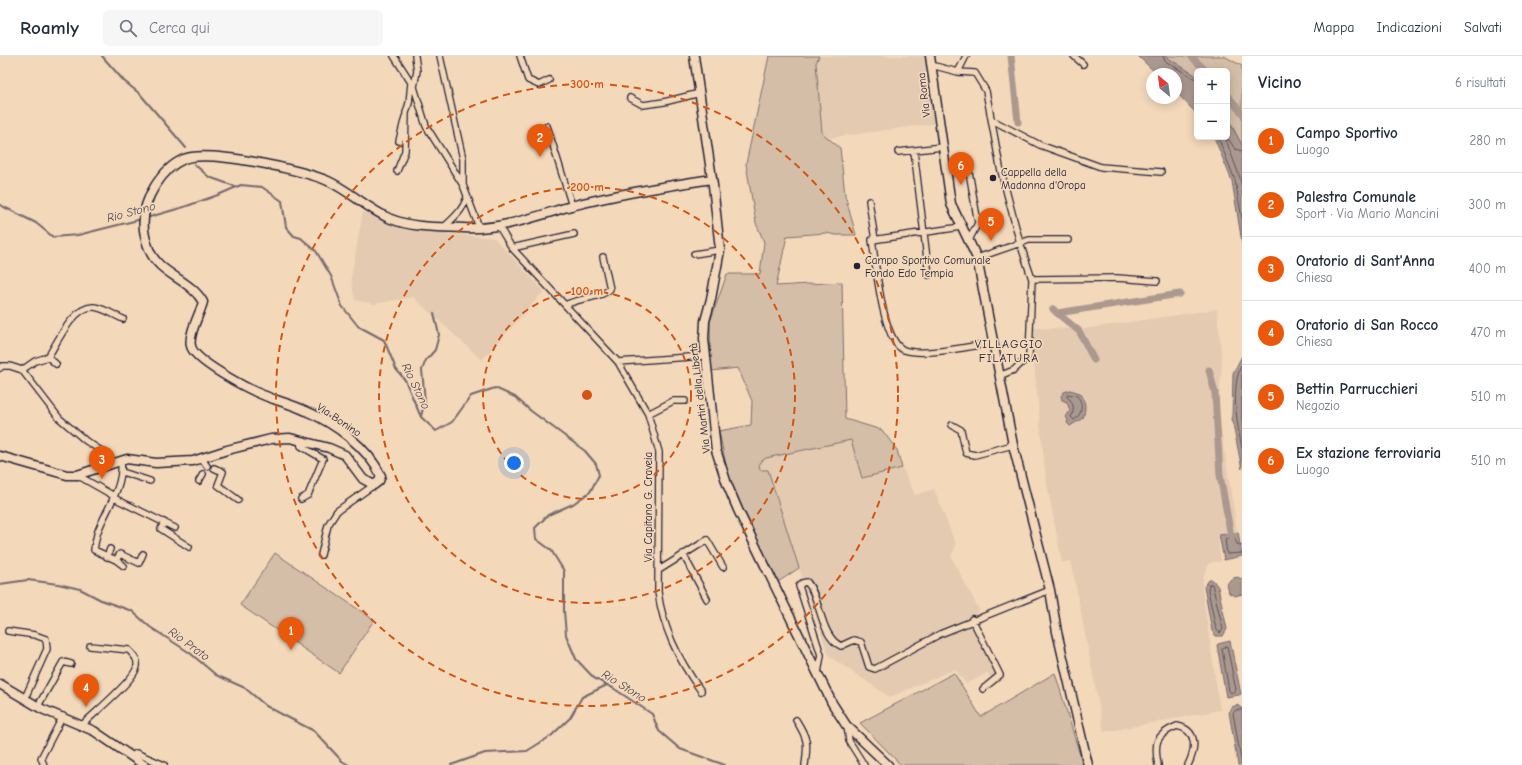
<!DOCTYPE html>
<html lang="it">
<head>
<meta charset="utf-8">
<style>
	body { margin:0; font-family:"Comic Neue",sans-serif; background:#f6f6f7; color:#1f2937 }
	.controls { position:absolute; right:12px; top:12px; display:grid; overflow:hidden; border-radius:6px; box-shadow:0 2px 10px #0003 }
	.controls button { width:36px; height:36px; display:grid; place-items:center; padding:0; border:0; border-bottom:1px solid #e0e1e3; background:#fff; color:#1f2937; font:20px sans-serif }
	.compass { position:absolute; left:1146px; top:12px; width:36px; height:36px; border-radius:50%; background:#fff; box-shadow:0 2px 10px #0003; rotate:331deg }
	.you { position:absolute; left:514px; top:407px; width:14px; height:14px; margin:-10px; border:3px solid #fff; border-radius:50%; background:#1a73e8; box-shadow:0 0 0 6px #1a73e833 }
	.badge { display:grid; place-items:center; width:26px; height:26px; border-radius:50%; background:#ea580c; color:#fff; font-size:13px; font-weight:700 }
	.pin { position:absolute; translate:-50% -33px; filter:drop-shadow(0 1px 2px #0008) }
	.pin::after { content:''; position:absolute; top:21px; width:14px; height:12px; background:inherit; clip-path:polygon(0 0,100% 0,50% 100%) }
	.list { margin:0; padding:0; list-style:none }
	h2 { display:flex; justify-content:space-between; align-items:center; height:52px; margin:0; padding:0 16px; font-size:17px }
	h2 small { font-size:13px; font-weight:400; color:#747a83 }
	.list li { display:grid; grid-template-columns:26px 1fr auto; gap:12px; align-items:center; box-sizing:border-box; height:64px; padding:0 16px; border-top:1px solid #e0e1e3 }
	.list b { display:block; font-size:15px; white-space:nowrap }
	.list p { margin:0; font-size:13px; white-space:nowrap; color:#747a83 }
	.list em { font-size:13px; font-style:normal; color:#747a83 }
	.icon { flex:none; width:22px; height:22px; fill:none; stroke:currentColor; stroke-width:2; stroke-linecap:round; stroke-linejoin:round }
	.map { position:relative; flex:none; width:1242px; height:709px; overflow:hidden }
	header { display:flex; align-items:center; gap:24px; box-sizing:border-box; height:56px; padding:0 20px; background:#fff; border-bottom:1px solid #e0e1e3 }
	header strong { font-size:19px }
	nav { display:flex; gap:22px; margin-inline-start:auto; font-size:14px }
	.search { width:280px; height:36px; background:#f6f6f7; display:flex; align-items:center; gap:10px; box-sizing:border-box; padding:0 14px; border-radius:6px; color:#747a83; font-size:15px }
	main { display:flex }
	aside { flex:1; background:#fff }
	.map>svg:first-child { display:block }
</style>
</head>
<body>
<header>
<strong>Roamly</strong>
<div class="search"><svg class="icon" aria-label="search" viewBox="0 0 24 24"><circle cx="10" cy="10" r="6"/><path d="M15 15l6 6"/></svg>Cerca qui</div>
<nav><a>Mappa</a><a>Indicazioni</a><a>Salvati</a></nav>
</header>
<main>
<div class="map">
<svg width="1242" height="709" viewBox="0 0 1242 709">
	<rect width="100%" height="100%" fill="#f3d8ba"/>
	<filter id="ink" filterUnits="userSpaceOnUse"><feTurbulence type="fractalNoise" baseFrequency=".025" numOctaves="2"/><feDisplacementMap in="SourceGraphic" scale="8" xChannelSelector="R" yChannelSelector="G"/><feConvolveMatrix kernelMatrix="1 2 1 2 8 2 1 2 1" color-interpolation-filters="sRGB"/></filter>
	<g filter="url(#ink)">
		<path fill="#e3cab1" d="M819 0H930L938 67 827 82 822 77 816 7Z
			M363 156 417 175 494 182 544 235 482 304 413 241 374 248 355 244 351 222Z
			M1217 253 1222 307 1218 355 1237 475 1217 478 1221 505 1209 507 1203 522 1202 533 1220 654 1104 676 1071 505 1062 506 1046 423 1033 299 1034 272 1084 273Z
			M851 384 862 422 902 412 915 439 934 433 956 489 951 500 979 554 973 562 1004 624 995 627 987 617 966 628 955 613 890 641 829 600 799 512 768 414H760L759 407 765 402Z"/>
		<path fill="#d5bea7" stroke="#7c7071" d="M769 0H819L816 7 822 77 840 92 845 139 856 179H836L826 177 787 180 776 230 842 226 845 363 882 374 897 394 902 412 862 422 851 384 766 402 759 407 760 414H768L799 512 778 526 729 424 719 375 751 369 752 345 738 312 711 315 710 266 727 218H760L764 186 756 167 746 108Z
			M1165 0H1224L1242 10V89L1227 61V15H1197V22Z
			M275 497 374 564 339 617 240 549Z
			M954 617 981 661 1055 617 1083 709H901L860 667Z"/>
		<path fill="#ab998f" stroke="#74696d" d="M1138 0H1165L1195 19 1197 22V58L1176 36V18H1157Z
			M1227 61 1242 89V187L1232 125 1214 81H1227Z
			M1242 300V413L1232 363 1233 317Z
			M1070 334 1080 337C1086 344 1086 353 1083 362L1070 370 1067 367 1068 364 1066 361 1070 355 1067 346 1062 344 1061 340 1064 336Z
			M1238 476 1242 500 1224 504 1219 479Z
			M1237 521 1242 523V538L1235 540 1229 537 1227 528 1231 523Z
			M1209 524H1213L1218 531 1227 573 1223 580H1216L1212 575 1204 531Z
			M1230 585 1241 638 1239 639 1226 641 1217 589 1218 588Z
			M1237 649 1242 652V709H1238L1229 656 1232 651Z"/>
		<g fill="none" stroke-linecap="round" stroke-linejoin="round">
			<path stroke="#59525d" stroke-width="1" d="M1163 0 1165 5 1197 24
				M1218 81 1235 124 1242 163
				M1242 95 1235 93 1229 84H1226L1240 122 1242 133
				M1242 308C1230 331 1237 368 1242 392
				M1242 319V367
				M1068 338 1077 340C1084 347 1082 359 1074 364L1071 361C1075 354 1074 346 1067 341Z
				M1242 490 1237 488 1234 481 1225 483 1227 498 1242 497
				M1212 528 1223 573 1220 577 1216 573 1208 534 1209 529Z
				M1227 590 1236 634 1231 637 1229 635 1222 593Z
				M1242 709 1233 657 1236 654H1242"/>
			<path stroke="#74696d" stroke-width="2" d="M102 0 124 25 140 38 186 92
				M194 108 209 121 237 131
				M0 149 36 167 53 181 78 179 142 163
				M146 162 184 151 218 139 241 129 262 131 282 145 286 171 294 180 301 182 316 195 331 220 342 250 358 270 384 284 396 313 405 324 421 361 436 375 452 366 471 340 495 332 515 341 531 355 585 395 596 408 599 419 590 436 573 448 548 459 535 472 536 483 551 494 564 515V555L566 579 576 603 594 622 613 632 652 658 659 675 680 693 725 709
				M421 360 425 345 422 314 426 304 435 294 439 279 434 257
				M0 528 28 524 58 528 80 533 101 544 132 555 150 571 190 597 216 619 245 632 266 650 314 675 342 705 349 709
				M451 709 485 697 527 695 551 680 570 662 582 641 607 629"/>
			<path stroke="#ab998f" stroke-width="7" d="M1011 0 1018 66
				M1191 0 1206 15
				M1227 39 1242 57
				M1053 253 1057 257 1180 238
				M1057 257 1079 275 1094 304
				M1209 314 1215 337 1220 419 1232 486"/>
			<defs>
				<path id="street" d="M394 0 414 31 426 70 463 129
					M440 0 463 103V129L479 171
					M520 0 528 24 539 29 549 24
					M1074 0 1083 8
					M931 9 958 16 975 17 986 35 1000 111 1020 187 1032 223 1029 300 1014 314 999 320
					M958 16 966 0
					M414 31 417 15 415 0
					M630 42 643 49 664 46 700 37
					M992 64 1040 89 1101 111 1161 116
					M547 70 572 150
					M399 85 405 61
					M914 95 929 219
					M898 96 942 91
					M968 110 978 167 969 184
					M397 115 405 95 406 57 409 47 411 27
					M869 145 875 184
					M498 169 512 192 618 306 648 358 659 396 658 536C663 573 679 605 701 635
					M444 171C454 162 463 154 467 141
					M961 171 872 184C876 207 882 286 904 294 925 301 970 290 993 287
					M512 192 574 178
					M694 198 720 194
					M977 202 1029 184H1068
					M1032 223 1117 222 1157 225
					M565 249C579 242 601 242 610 233L603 201
					M48 301C57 287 74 249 94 251 104 252 114 259 123 263
					M618 306 704 300
					M0 312 2 310H10L22 314 59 362 86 385 108 399 113 407
					M22 314 35 305 48 301 56 308
					M648 358 673 345H685
					M952 369 961 374 966 397 975 399 1013 389
					M300 384 301 390 323 403 308 439 301 443
					M202 403 207 410
					M121 405C124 430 107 452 98 475 96 481 95 488 94 494L116 504 124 510
					M214 412 223 416 218 429 238 444
					M122 416 150 425
					M77 419 114 440
					M199 425 203 418
					M114 442 175 472
					M164 466 161 473 189 491
					M683 498 707 543
					M321 499 328 469 337 455 374 429
					M107 501 110 493
					M116 504 120 498 139 507 143 498
					M659 514 707 484 723 511
					M972 563 1000 619 983 633
					M8 575 35 579 46 583 47 593 25 642
					M818 617 821 599 799 530 802 527 807 526C821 542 820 581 841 590L854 584 861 586 869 611 875 613 940 578 1050 534
					M38 650 63 606 71 608
					M796 664C808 683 808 687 805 709
					M82 669C94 657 136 623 137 610 138 602 133 599 129 594L90 590
					M847 670 849 685 864 709
					M132 701 136 697 164 709
					M44 709 41 702 63 660
					M1158 709C1154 687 1155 679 1177 670 1198 674 1196 693 1188 709"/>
				<path id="secondary" d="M694 0 713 129 720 194 711 243 705 265 704 283 716 394 727 428 738 454 832 647 846 669 888 709
					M930 0 951 148 977 202 1013 389 1050 534 1057 576 1088 709
					M0 400 67 419H77L127 403 156 407 193 405 227 394 271 383 290 382 329 392 345 399 363 423 374 429 379 425 381 420C368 391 334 367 306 355 292 348 277 345 263 339 248 333 194 305 191 290 188 278 200 258 203 246 190 223 158 218 149 193 140 171 143 149 155 130 162 119 172 108 184 103 207 93 304 114 328 125 350 135 369 154 391 163 413 172 440 171 464 172 500 174 537 160 571 150 618 138 665 130 712 123
					M0 628 42 653 94 675 144 709"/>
			</defs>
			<use href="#street" stroke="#22223b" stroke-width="8"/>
			<use href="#secondary" stroke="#22223b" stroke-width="11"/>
			<use href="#street" stroke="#f3d8ba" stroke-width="5.5"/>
			<use href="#secondary" stroke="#f3d8ba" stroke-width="8"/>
		</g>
	</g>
	<g fill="none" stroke="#d45411" stroke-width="2" stroke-dasharray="7 5">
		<circle cx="587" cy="339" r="104"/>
		<circle cx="587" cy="339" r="208"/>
		<circle cx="587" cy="339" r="311"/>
	</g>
	<g fill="#22223b" stroke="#f3d8ba" stroke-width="1.5">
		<circle cx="993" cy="122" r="4"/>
		<circle cx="857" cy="210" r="4"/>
	</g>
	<g text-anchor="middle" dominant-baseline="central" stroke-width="3.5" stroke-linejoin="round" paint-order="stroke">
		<g font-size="11" fill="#22223b" stroke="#f3d8ba">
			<text transform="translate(924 39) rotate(-97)">Via Roma</text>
			<text transform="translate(700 342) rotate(-97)">Via Martiri della Libertà</text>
			<text transform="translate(339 364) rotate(34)">Via Bonino</text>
			<text transform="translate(648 451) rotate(-90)">Via Capitano G. Craveia</text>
		</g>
		<g font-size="11" fill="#22223b" stroke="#f3d8ba" text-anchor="start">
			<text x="1001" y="116">Cappella della<tspan x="1001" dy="13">Madonna d'Oropa</tspan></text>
			<text x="865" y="204">Campo Sportivo Comunale<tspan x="865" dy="13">Fondo Edo Tempia</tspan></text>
		</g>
		<g font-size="12" font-style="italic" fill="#4b4654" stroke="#f3d8ba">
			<text transform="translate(131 156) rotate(-15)">Rio Stono</text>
			<text transform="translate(416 330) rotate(64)">Rio Stono</text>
			<text transform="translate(189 588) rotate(36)">Rio Prato</text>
			<text transform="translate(624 630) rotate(32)">Rio Stono</text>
		</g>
		<g font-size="12" letter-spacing="1" fill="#22223b" stroke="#f3d8ba">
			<text x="1009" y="288">VILLAGGIO<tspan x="1009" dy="14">FILATURA</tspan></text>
		</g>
	</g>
	<circle cx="587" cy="339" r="6" fill="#d45411" stroke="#f3d8ba" stroke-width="2"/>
	<g font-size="12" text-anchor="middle" font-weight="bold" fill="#d45411" stroke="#f3d8ba" stroke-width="3.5" stroke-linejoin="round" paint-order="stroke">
		<text x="587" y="32">300 m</text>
		<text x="587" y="135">200 m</text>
		<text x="587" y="239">100 m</text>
	</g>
</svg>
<div class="controls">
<button>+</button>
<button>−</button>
</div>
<svg class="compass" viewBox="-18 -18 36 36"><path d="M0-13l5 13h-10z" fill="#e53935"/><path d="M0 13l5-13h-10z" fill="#747a83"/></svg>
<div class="you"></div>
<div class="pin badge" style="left:291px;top:594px">1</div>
<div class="pin badge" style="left:540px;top:101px">2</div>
<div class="pin badge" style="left:102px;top:423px">3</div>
<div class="pin badge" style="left:86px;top:651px">4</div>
<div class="pin badge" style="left:991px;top:185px">5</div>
<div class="pin badge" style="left:961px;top:129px">6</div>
</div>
<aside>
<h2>Vicino<small>6 risultati</small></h2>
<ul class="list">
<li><span class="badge">1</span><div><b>Campo Sportivo</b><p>Luogo</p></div><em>280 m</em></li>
<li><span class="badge">2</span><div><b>Palestra Comunale</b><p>Sport · Via Mario Mancini</p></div><em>300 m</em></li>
<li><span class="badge">3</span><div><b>Oratorio di Sant'Anna</b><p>Chiesa</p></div><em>400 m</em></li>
<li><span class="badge">4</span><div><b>Oratorio di San Rocco</b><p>Chiesa</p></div><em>470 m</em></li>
<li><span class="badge">5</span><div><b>Bettin Parrucchieri</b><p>Negozio</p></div><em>510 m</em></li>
<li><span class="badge">6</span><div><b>Ex stazione ferroviaria</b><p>Luogo</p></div><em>510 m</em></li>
</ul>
</aside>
</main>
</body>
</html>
